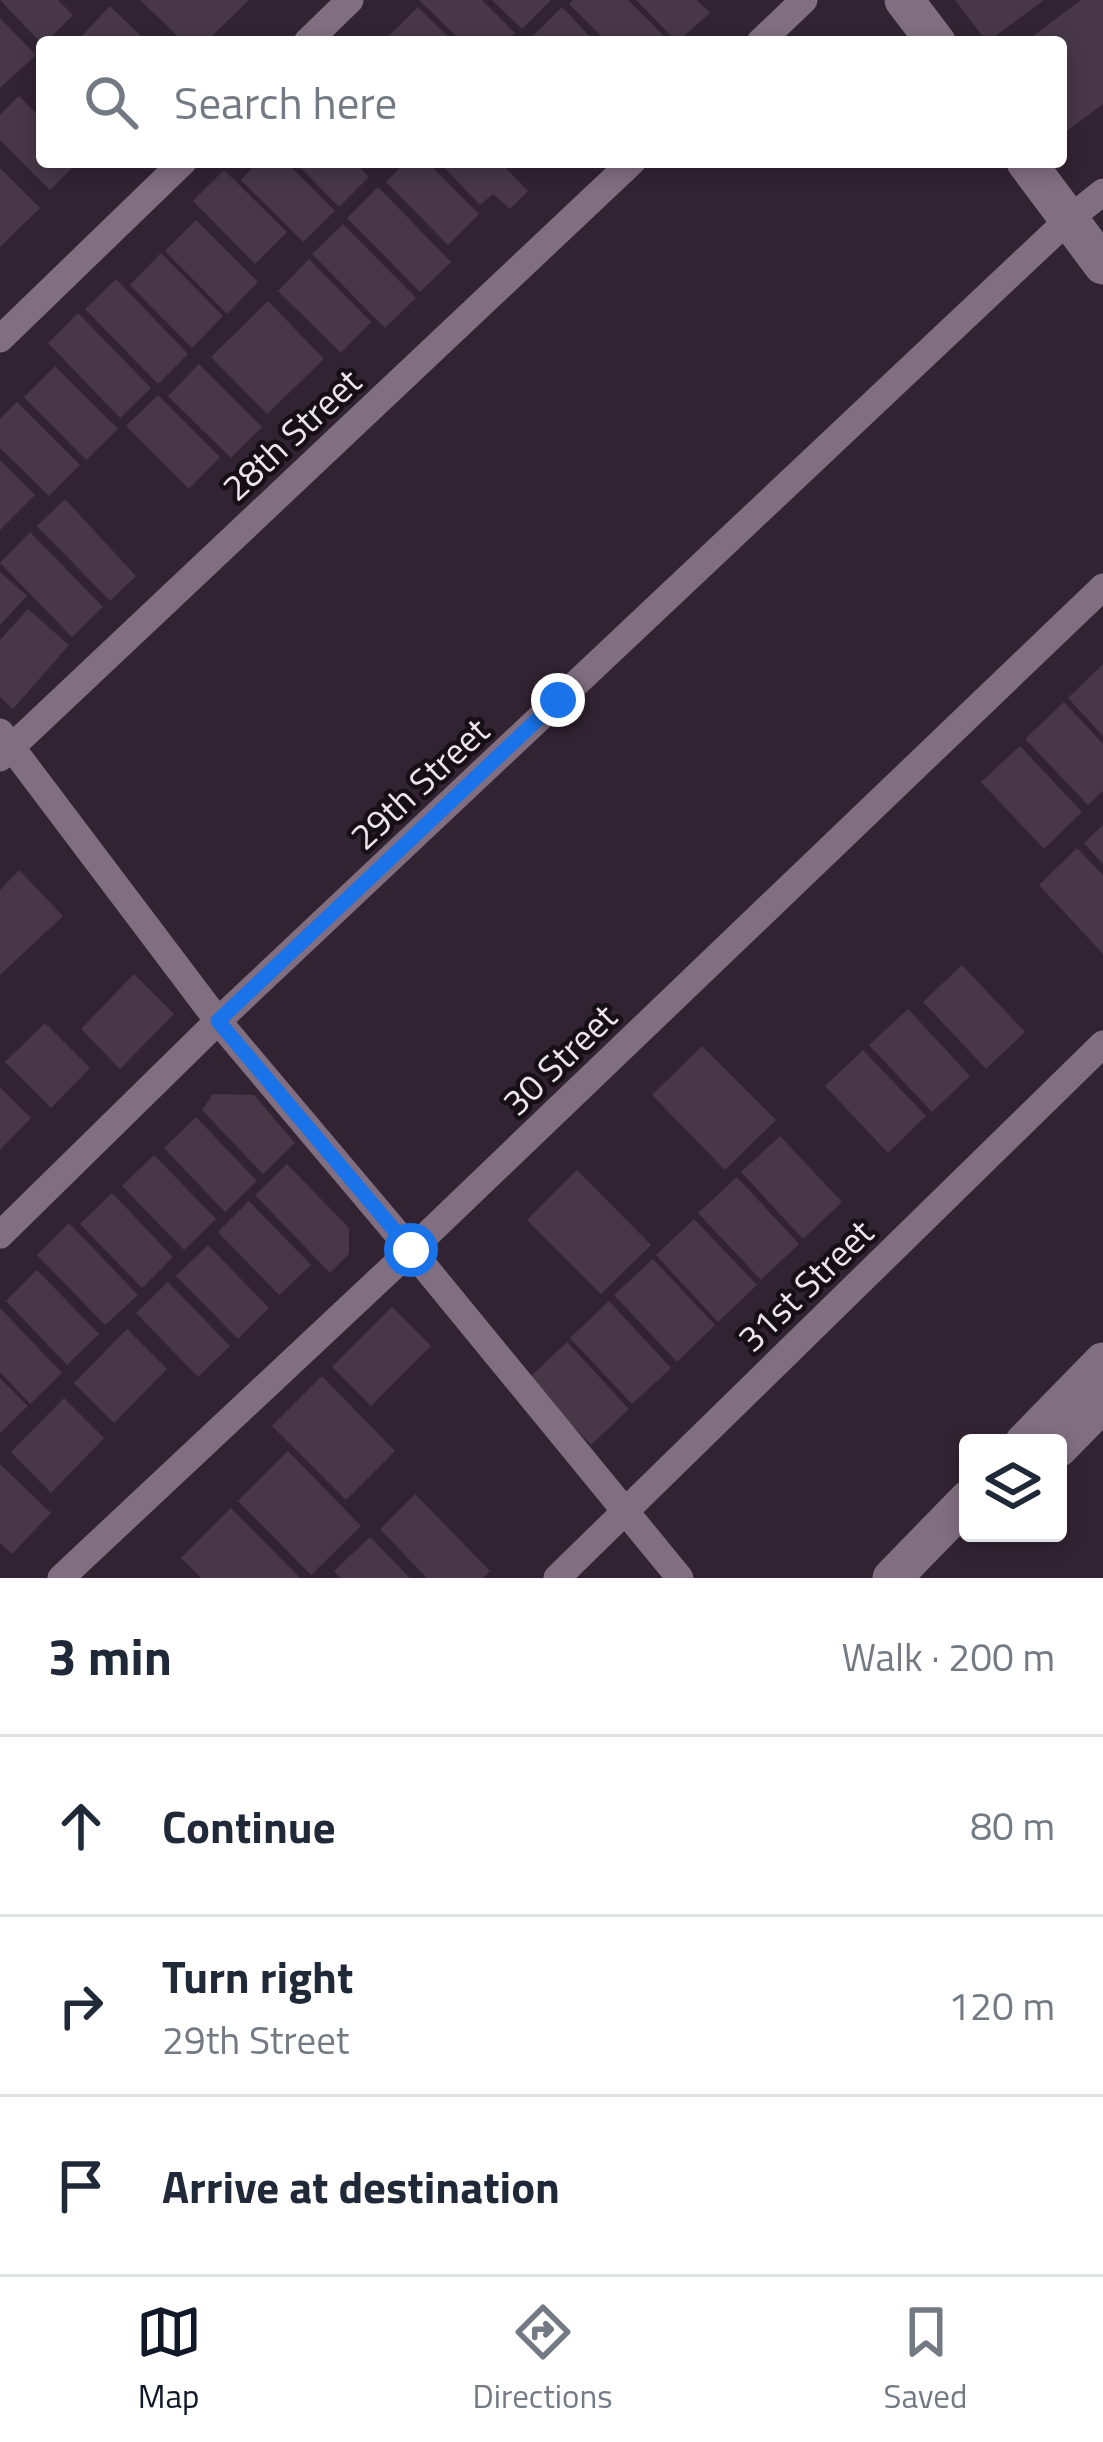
<!DOCTYPE html>
<html lang="en">
<head>
<meta charset="utf-8">
<style>
	body { margin:0; font-family:"Titillium Web",sans-serif; background:#f2f2f3; color:#1f2937 }
	.controls { position:absolute; right:36px; bottom:36px; display:grid; overflow:hidden; border-radius:12px; box-shadow:0 6px 18px #0003 }
	.controls button { width:108px; height:108px; display:grid; place-items:center; padding:0; border:0; border-bottom:3px solid #e0e1e3; background:#fff; color:#1f2937; font:60px sans-serif }
	.stop { position:absolute; width:36px; height:36px; margin:-27px; border:9px solid #1a73e8; border-radius:50%; background:#fff }
	.stop.end { background:#1a73e8; border-color:#fff; box-shadow:0 3px 12px #0008 }
	.list { margin:0; padding:0; list-style:none }
	h2 { display:flex; justify-content:space-between; align-items:center; height:156px; margin:0; padding:0 48px; font-size:51px }
	h2 small { font-size:39px; font-weight:400; color:#747a83 }
	.list li { display:grid; grid-template-columns:78px 1fr auto; gap:36px; align-items:center; box-sizing:border-box; height:180px; padding:0 48px; border-top:3px solid #e0e1e3 }
	.list b { display:block; font-size:45px; white-space:nowrap }
	.list p { margin:0; font-size:39px; white-space:nowrap; color:#747a83 }
	.list em { font-size:39px; font-style:normal; color:#747a83 }
	.icon { flex:none; width:66px; height:66px; fill:none; stroke:currentColor; stroke-width:2; stroke-linecap:round; stroke-linejoin:round }
	.map { position:relative; flex:none; width:1103px; height:1578px; overflow:hidden }
	.search { position:absolute; background:#fff; box-shadow:0 6px 18px #0003; left:36px; right:36px; top:36px; height:132px; display:flex; align-items:center; gap:30px; box-sizing:border-box; padding:0 42px; border-radius:12px; color:#747a83; font-size:45px }
	.sheet { height:696px; background:#fff }
	nav { display:flex; justify-content:space-around; align-items:center; box-sizing:border-box; height:168px; border-top:3px solid #e0e1e3; background:#fff; font-size:33px; color:#747a83 }
	nav a { display:grid; justify-items:center; gap:6px }
	nav .on { color:#111827 }
	.map>svg:first-child { display:block }
</style>
</head>
<body>
<div class="map">
<svg width="1103" height="1578" viewBox="0 0 1103 1578">
	<rect width="100%" height="100%" fill="#322332"/>
	<path fill="#473747" d="M0 0H58L73 15 46 42H40Z
		M140 0H249L206 42H184Z
		M419 0H482L515 33 506 42H462Z
		M492 0H551L522 29Z
		M573 0H628L663 35 656 42H607L569 4Z
		M636 0H697L710 13 677 42Z
		M955 0H1044L987 42Z
		M1081 0H1103V104L1061 135V42H1025Z
		M110 6 147 42H76Z
		M418 7 453 42H391L387 38Z
		M562 7 595 42H535L531 38Z
		M0 18 36 55 0 88Z
		M19 96 42 119V162H78L50 190 0 140V115Z
		M258 162H286L335 211 303 242 241 180Z
		M295 162H355L369 177 339 207Z
		M406 162H427L479 214 448 245 386 182Z
		M439 162H500L528 191 510 209 493 194 480 205Z
		M0 168 40 208 0 247Z
		M224 170 287 232 255 264 193 201Z
		M378 187 451 262 420 292 347 218Z
		M196 220 258 282 227 314 165 251Z
		M343 224 416 298 385 328 312 254Z
		M161 253 223 316 192 348 130 285Z
		M309 259 371 322 341 353 278 291Z
		M116 279 188 354 158 384 85 309Z
		M268 301 324 359 267 414 211 357Z
		M78 313 151 388 120 418 48 343Z
		M199 364 262 427 231 458 168 396Z
		M55 366 118 429 86 460 24 397Z
		M158 395 220 457 189 489 126 426Z
		M17 402 80 465 49 496 0 448V419Z
		M0 460 35 495 0 530Z
		M65 499 136 576 110 601 37 526Z
		M30 532 103 607 72 637 0 563Z
		M0 572 27 596 0 625Z
		M28 609 69 645 13 709 0 697V640Z
		M1103 664V736L1068 698Z
		M1064 702 1103 744V791L1088 805 1025 739Z
		M1020 746 1082 812 1044 849 981 782Z
		M1103 825V864L1084 843Z
		M1077 848 1103 875V954L1039 885Z
		M19 870 63 916 0 975V890Z
		M962 965 1025 1032 986 1069 923 1002Z
		M134 974 174 1014 120 1069 81 1029Z
		M908 1009 970 1076 932 1112 869 1045Z
		M45 1023 90 1068 51 1108 5 1062Z
		M702 1046 776 1120 725 1170 652 1095Z
		M863 1050 926 1116 888 1153 825 1086Z
		M0 1087 31 1118 0 1150Z
		M213 1094 254 1095 295 1143 263 1174 202 1110Z
		M196 1117 257 1181 225 1212 164 1148Z
		M780 1136 842 1202 803 1239 741 1172Z
		M154 1155 216 1219 184 1250 122 1186Z
		M287 1164 349 1228V1254L330 1273 255 1195Z
		M577 1170 651 1245 601 1294 527 1220Z
		M737 1177 799 1244 761 1280 698 1213Z
		M112 1193 173 1257 142 1288 80 1224Z
		M249 1201 311 1265 279 1295 218 1232Z
		M694 1219 757 1285 718 1322 656 1255Z
		M69 1223 138 1295 105 1325 37 1255Z
		M208 1245 269 1308 238 1339 176 1276Z
		M653 1259 715 1325 677 1362 614 1295Z
		M37 1270 99 1334 67 1365 6 1301Z
		M168 1282 230 1346 198 1377 136 1313Z
		M609 1301 671 1368 632 1404 570 1338Z
		M392 1307 431 1346 371 1406 332 1367Z
		M0 1308 62 1373 30 1404 0 1372Z
		M127 1329 167 1369 114 1423 74 1383Z
		M567 1342 629 1409 591 1445 528 1379Z
		M322 1376 395 1451 346 1500 272 1426Z
		M0 1378 28 1406 0 1433Z
		M64 1398 104 1438 51 1493 11 1452Z
		M288 1451 361 1526 311 1575 238 1501Z
		M0 1464 51 1513 12 1554 0 1543Z
		M415 1494 490 1571 483 1578H427L380 1529Z
		M231 1508 300 1578H201L181 1558Z
		M370 1537 410 1578H340L334 1571Z"/>
	<g fill="none" stroke-linecap="round" stroke-linejoin="round">
		<path stroke="#816f81" stroke-width="27" d="M307 42 350 0
			M760 42 804 0
			M0 339 183 162
			M0 732 218 1021 411 1250 680 1578
			M0 758 632 162
			M0 1235 218 1021 1069 219 1103 192
			M61 1578 411 1250 1103 587
			M557 1578 1103 1044"/>
		<path stroke="#816f81" stroke-width="39" d="M904 0 936 42
			M1026 162 1103 265
			M1024 1443 1103 1362
			M1058 1448 1103 1402
			M892 1578 968 1500"/>
	</g>
	<g fill="none" stroke-linecap="round" stroke-linejoin="round">
		<path stroke="#1a73e8" stroke-width="15" d="M411 1250 218 1021 558 700"/>
	</g>
	<g text-anchor="middle" dominant-baseline="central" stroke-width="9" stroke-linejoin="round" paint-order="stroke">
		<g font-size="36" fill="#eee4ee" stroke="#160f15">
			<text transform="translate(291 434) rotate(-43)">28th Street</text>
			<text transform="translate(419 783) rotate(-43)">29th Street</text>
			<text transform="translate(559 1059) rotate(-44)">30 Street</text>
			<text transform="translate(805 1285) rotate(-44)">31st Street</text>
		</g>
	</g>
</svg>
<div class="controls">
<button><svg class="icon" aria-label="layers" viewBox="0 0 24 24"><path d="M12 4l9 5-9 5-9-5zM3 14l9 5 9-5"/></svg></button>
</div>
<div class="stop" style="left:411px;top:1250px"></div>
<div class="stop end" style="left:558px;top:700px"></div>
<div class="search"><svg class="icon" aria-label="search" viewBox="0 0 24 24"><circle cx="10" cy="10" r="6"/><path d="M15 15l6 6"/></svg>Search here</div>
</div>
<section class="sheet">
<h2>3 min<small>Walk · 200 m</small></h2>
<ul class="list">
<li><svg class="icon" aria-label="ahead" viewBox="0 0 24 24"><path d="M12 20V5M6 11l6-6 6 6"/></svg><div><b>Continue</b></div><em>80 m</em></li>
<li><svg class="icon" aria-label="right" viewBox="0 0 24 24"><path d="M7 20v-9h11M14 6l5 5-5 5"/></svg><div><b>Turn right</b><p>29th Street</p></div><em>120 m</em></li>
<li><svg class="icon" aria-label="arrive" viewBox="0 0 24 24"><path d="M6 21V4h12l-3 4 3 4H6"/></svg><div><b>Arrive at destination</b></div></li>
</ul>
</section>
<nav>
<a class="on"><svg class="icon" aria-label="map" viewBox="0 0 24 24"><path d="M3 6l6-2 6 2 6-2v14l-6 2-6-2-6 2zM9 4v14M15 6v14"/></svg>Map</a>
<a><svg class="icon" aria-label="directions" viewBox="0 0 24 24"><path d="M12 3l9 9-9 9-9-9zM9 14v-3h6M13 9l2 2-2 2"/></svg>Directions</a>
<a><svg class="icon" aria-label="saved" viewBox="0 0 24 24"><path d="M7 4h10v16l-5-4-5 4z"/></svg>Saved</a>
</nav>
</body>
</html>
